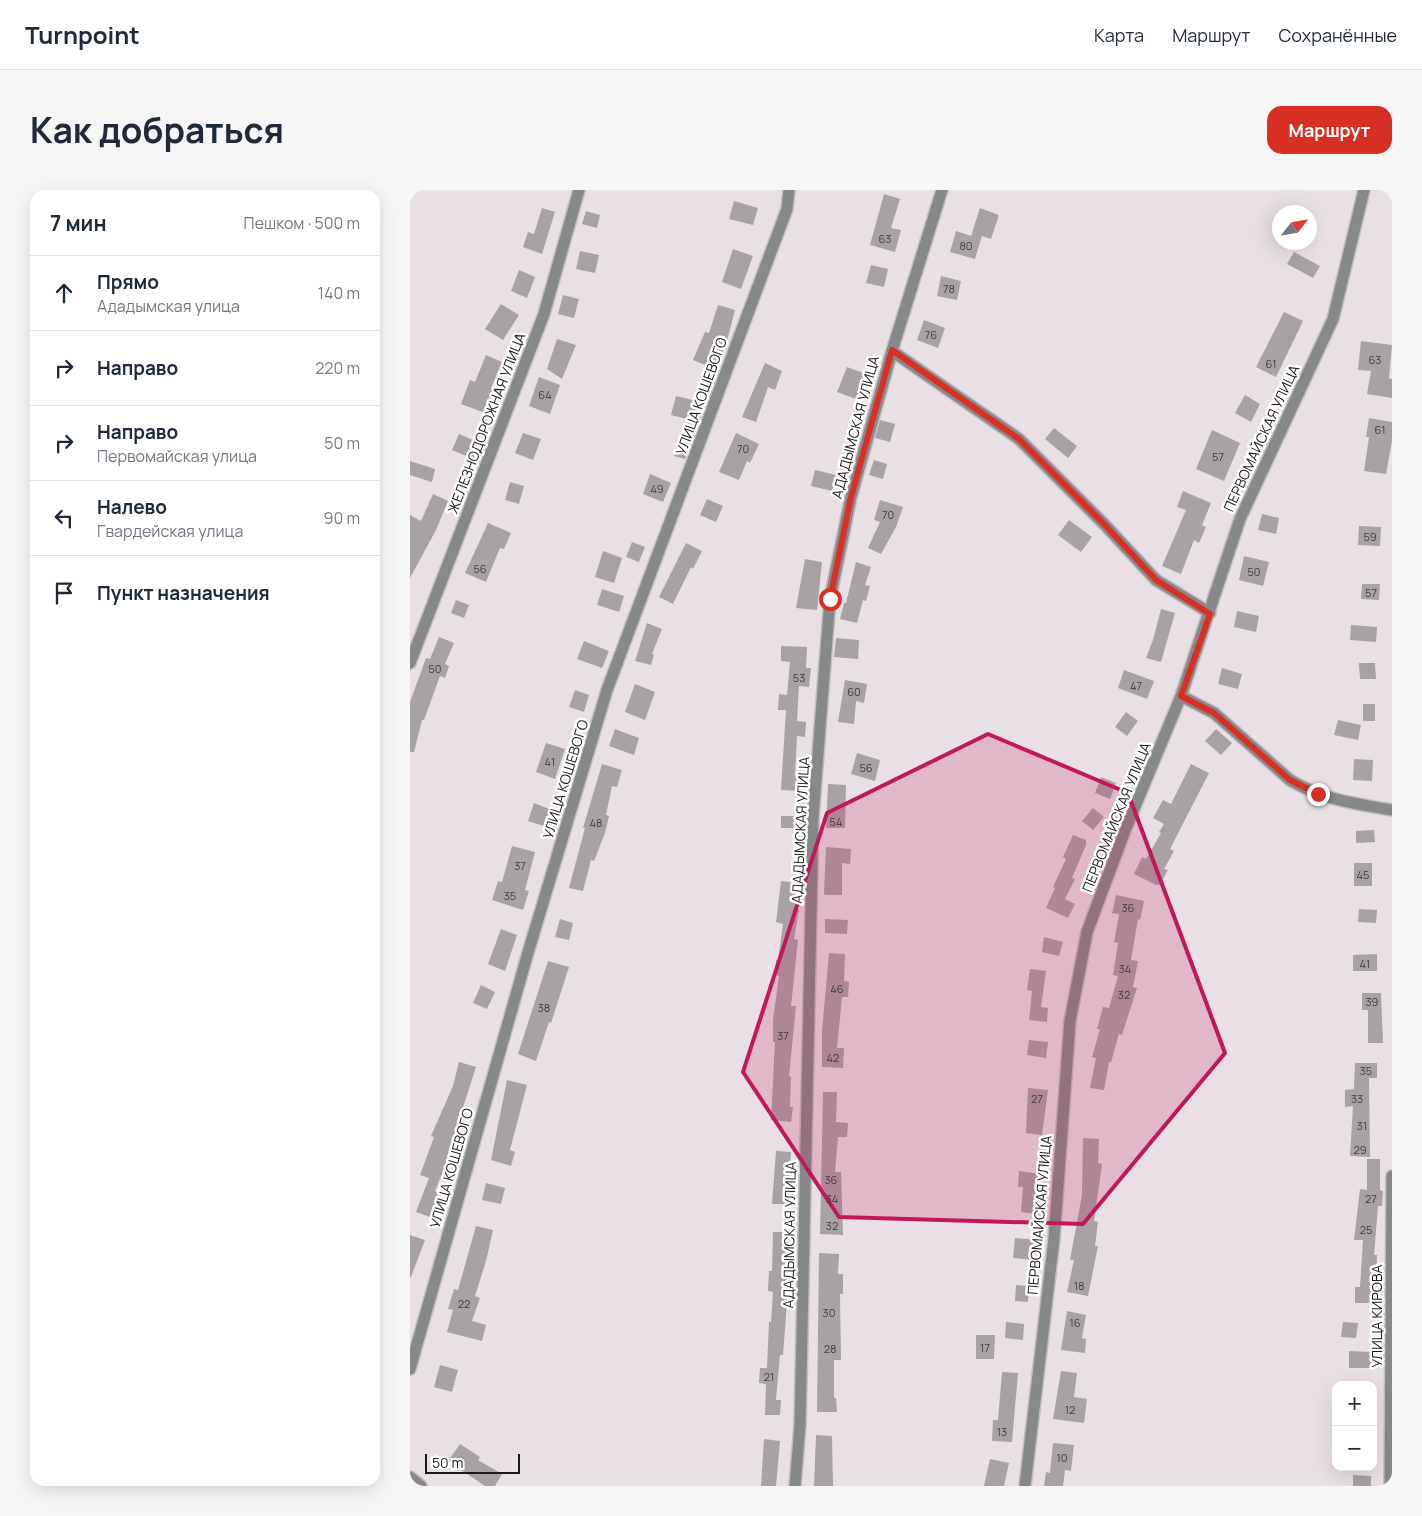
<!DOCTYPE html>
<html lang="ru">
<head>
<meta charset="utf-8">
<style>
	body { margin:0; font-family:Manrope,sans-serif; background:#f6f6f7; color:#1f2937 }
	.controls { position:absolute; right:15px; bottom:15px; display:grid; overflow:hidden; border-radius:10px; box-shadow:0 5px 20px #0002 }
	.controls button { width:45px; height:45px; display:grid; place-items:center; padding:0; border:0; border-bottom:1px solid #e0e1e3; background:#fff; color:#1f2937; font:25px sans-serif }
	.compass { position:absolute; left:862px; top:15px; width:45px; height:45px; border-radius:50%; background:#fff; box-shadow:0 5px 20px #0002; rotate:59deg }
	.scale { position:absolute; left:15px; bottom:12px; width:95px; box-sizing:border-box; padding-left:5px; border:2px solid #1c191a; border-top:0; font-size:14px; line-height:18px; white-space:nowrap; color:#1c191a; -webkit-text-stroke:4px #fff; paint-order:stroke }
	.stop { position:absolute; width:15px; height:15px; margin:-11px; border:4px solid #d93025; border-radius:50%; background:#fff }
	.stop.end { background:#d93025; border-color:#fff; box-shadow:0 1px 5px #0008 }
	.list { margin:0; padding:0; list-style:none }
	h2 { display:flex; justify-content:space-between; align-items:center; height:65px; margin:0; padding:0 20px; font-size:21px }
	h2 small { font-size:16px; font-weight:400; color:#747a83 }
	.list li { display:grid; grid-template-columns:32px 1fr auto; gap:15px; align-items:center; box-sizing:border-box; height:75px; padding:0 20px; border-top:1px solid #e0e1e3 }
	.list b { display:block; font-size:19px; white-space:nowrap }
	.list p { margin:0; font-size:16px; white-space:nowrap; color:#747a83 }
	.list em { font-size:16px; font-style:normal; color:#747a83 }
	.icon { flex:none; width:28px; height:28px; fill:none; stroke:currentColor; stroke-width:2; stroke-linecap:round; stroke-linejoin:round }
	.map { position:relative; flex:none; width:982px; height:1296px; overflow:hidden; border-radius:15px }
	header { display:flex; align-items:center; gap:30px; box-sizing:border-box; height:70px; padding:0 25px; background:#fff; border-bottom:1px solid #e0e1e3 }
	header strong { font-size:24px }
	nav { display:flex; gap:28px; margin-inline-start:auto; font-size:18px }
	.intro { display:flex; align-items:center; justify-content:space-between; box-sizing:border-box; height:120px; padding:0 30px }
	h1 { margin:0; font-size:35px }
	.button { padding:12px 22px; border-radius:15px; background:#d93025; color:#fff; font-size:18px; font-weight:700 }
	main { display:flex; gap:30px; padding:0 30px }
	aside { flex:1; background:#fff; border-radius:15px; box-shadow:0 5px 20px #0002 }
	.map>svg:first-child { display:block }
</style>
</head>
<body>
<header>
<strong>Turnpoint</strong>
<nav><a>Карта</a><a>Маршрут</a><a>Сохранённые</a></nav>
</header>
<div class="intro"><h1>Как добраться</h1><a class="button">Маршрут</a></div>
<main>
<aside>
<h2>7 мин<small>Пешком · 500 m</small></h2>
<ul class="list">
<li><svg class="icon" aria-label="ahead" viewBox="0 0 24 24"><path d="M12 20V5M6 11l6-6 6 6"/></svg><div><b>Прямо</b><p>Ададымская улица</p></div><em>140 m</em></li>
<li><svg class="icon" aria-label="right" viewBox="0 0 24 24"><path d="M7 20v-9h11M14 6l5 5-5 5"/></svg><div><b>Направо</b></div><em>220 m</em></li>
<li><svg class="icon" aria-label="right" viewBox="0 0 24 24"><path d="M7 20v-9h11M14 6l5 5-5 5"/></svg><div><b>Направо</b><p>Первомайская улица</p></div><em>50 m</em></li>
<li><svg class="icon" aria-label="left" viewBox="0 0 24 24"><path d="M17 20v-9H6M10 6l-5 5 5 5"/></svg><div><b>Налево</b><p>Гвардейская улица</p></div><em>90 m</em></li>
<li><svg class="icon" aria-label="arrive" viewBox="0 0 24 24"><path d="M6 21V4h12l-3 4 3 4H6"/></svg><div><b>Пункт назначения</b></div></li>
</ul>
</aside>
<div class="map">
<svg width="982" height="1296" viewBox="0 0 982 1296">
	<rect width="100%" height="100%" fill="#e8e0e4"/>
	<path fill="#a9a2a5" d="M474 4 490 9 481 38 491 40 485 62 460 55Z
		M324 11 348 18 343 35 319 29Z
		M132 18 145 22 132 64 113 57 118 42 124 44Z
		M570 18 589 25 581 49 572 46 565 69 540 62 546 41 561 46Z
		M176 21 190 25 187 38 172 34Z
		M323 59 343 66 331 99 312 92Z
		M170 61 189 65 185 83 166 79Z
		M884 62 910 76 903 88 877 74Z
		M461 75 478 79 474 97 456 93Z
		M109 80 125 87 117 108 101 101Z
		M531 86 551 91 547 110 527 106Z
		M153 105 169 109 164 128 148 124Z
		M91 114 109 125 93 150 75 139Z
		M308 115 325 120 317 151 305 179 283 170 295 142 299 143Z
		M874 122 893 131 866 187 846 177Z
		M514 130 535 138 528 158 507 150Z
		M147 149 166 155 152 189 137 179Z
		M951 151 982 155 979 188 982 189V208L957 204 961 181 948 180Z
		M76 165 92 172 81 198 87 200 78 224 51 214 60 190 65 192Z
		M355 173 372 181 365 200 358 197 346 232 332 227Z
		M437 177 456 184 446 209 427 202Z
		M129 187 150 195 140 224 119 216Z
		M835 205 850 214 841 232 825 223Z
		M266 206 291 212 286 224 291 227 275 269 264 266 277 229 261 225Z
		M959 228 982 232V251L976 284 954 281 959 247H956Z
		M470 230 485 234 480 252 465 248Z
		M644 238 667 256 658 268 635 249Z
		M802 240 830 253 814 291 786 279Z
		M113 243 131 249 123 270 105 263Z
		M326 243 349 254 340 273 337 271 329 290 309 282Z
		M49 244 70 253 63 269 42 260Z
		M464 270 477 274 473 289 459 285Z
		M0 271 25 279 22 292 0 285Z
		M405 280 426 285 422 301 401 296Z
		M240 284 261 293 253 312 233 304Z
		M100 292 114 296 109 314 95 310Z
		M773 301 801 313 792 335 796 337 789 353 784 350 771 384 752 376 776 320 767 317Z
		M23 304 38 311 26 340 0 388V325L11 331Z
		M297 309 313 316 306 332 290 325Z
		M470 310 493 317 486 337 471 364 458 358 470 332 464 330Z
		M852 324 869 328 866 344 848 340Z
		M659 330 682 347 671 362 648 345Z
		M78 333 101 343 94 359 90 358 76 392 55 383Z
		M949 336 971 337 970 356 948 355Z
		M222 352 235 357 229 372 216 367Z
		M276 353 292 361 283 379 281 377 263 414 249 407Z
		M193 361 212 368 204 393 185 387Z
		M834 366 859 372 853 396 829 390Z
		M395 369 412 372 407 420 386 418Z
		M446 372 461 377 455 395 460 396 456 411 453 410 447 433 430 429 434 413H436Z
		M952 394H970L969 410 951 409Z
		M192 399 214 406 209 422 187 415Z
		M46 410 59 415 54 428 41 423Z
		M751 419 765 423 751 472 736 468 743 450Z
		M827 421 849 426 846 442 824 437Z
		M237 433 252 439 242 464 244 465 241 475 225 471Z
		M941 435 967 437 966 452 940 450Z
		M29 447 44 453 35 474 39 476 35 488 30 486 14 530H12L4 562H0V512L16 468 20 469Z
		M426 448 449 450 448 469 424 467Z
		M174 451 199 461 192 478 167 469Z
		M371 456 397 457 396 478H401L399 497 389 496 387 531 396 532 395 547 387 546 385 586H391L390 601 371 600 376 520H368L369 504 377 505 380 472 371 471Z
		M949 473H965L966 489H950Z
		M812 478 832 484 828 499 808 494Z
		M714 480 744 491 737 509 708 498Z
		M435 490 457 494 454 513 446 511 444 534 428 532Z
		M225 494 245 502 235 530 215 522Z
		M165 500 179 505 174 522 159 517Z
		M953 514H965V531H953Z
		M716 522 728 531 717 546 705 537Z
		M928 530 951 535 948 550 924 545Z
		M205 539 229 548 224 565 199 556Z
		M806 539 822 553 811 565 795 551Z
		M136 553 155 559 145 589 126 582Z
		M447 563 470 570 465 591 441 584Z
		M944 569 963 570 962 591 943 590Z
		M192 574 212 580 207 597 202 596 196 625 199 626 195 643 184 671 181 670 173 701 159 698 175 638H173Z
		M781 574 799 583 760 659 764 661 754 679 758 680 750 695H746L724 684 732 667 736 669 751 643 749 642 754 634 743 628 753 610 761 614Z
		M691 587 706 593 700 609 685 603Z
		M418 594 436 595 435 638H416Z
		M124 613 142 620 137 637 118 631Z
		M683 618 694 627 683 640 672 631Z
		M371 626H392V638H371Z
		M964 640 965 652 946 653V641Z
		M663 645 676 650V655L662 688 665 689 655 709 665 714 658 728 636 718 645 698 643 697 656 669 653 667Z
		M102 656 125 662 115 700 119 701 113 720 82 710 88 691 92 692Z
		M416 657 441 659 440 674 432 673V705H414Z
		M944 673H962V696H944Z
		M371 691 388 693 385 718 389 719 384 749 388 750 381 816H386L379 886 381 887 380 917H383L381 932 361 930 365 852H363V830L369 786 365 785 366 770H368L373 734 366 732Z
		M706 705 734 711 730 730 728 729 721 770 728 771 723 797 727 798 712 845 709 844 701 872H699L694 900 680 898 686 868 682 867 690 839H687L693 817 699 818 708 786 703 785 708 753 704 752 709 724 702 723Z
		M949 719 967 720 966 733 948 732Z
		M150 729 163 733 159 750 145 747Z
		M415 729 438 730 437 744 415 743Z
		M91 739 107 745 95 781 78 774Z
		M634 747 653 752 649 766 632 762Z
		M419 763 435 764 434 791 439 792 438 807H432L427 858H434L433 878 412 877V841Z
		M967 764V781H943V765Z
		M138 771 159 777 141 833 139 832 126 871 108 864Z
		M620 779 636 781 631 817 638 818 637 832 619 830 622 801 617 800Z
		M71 795 85 802 77 819 63 813Z
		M952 803H971L973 853H958V820H952Z
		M619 850 638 852 636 868 617 865Z
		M49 872 66 877 48 933 52 934 25 1001 29 1003 20 1027 6 1022 19 988 10 985 24 947 21 946 43 896Z
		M945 873H967V888H959L960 967 940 966 943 916 935 917V900L944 899Z
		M97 890 117 895 100 960 105 962 101 976 81 970Z
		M618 898 638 900 632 945 616 943Z
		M413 902H427L426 932 438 933 437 947H428L425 982H431L433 1045 410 1044Z
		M673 948 689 949 688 973 692 974 684 1031 688 1032 685 1056H688L678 1106 657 1102 664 1070H660L672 1005Z
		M366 961 381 962 377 1014H362Z
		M957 969H970V1000L973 1001 972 1016H968L964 1065H967L966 1086H964V1113H945V1097H950L953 1050H944L950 999 957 1000Z
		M609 981 630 984 627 1024 611 1022 613 997H608Z
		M76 993 95 998 91 1014 72 1010Z
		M66 1036 83 1040 76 1071 65 1106 70 1108 62 1131 76 1135 72 1151 37 1142 43 1120 38 1119 44 1099 48 1100Z
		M363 1042H377V1112L373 1165H370L366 1210H371L370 1225H355L356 1194 349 1193 350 1178H357L359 1132H361L363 1102 358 1101 359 1081H362Z
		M0 1045 15 1050 1 1087H0Z
		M605 1048 625 1050 623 1070 603 1068Z
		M409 1063 429 1064 428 1084H433V1104H430L431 1170H424V1208H426L427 1222H407Z
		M606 1095 619 1096 618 1112 605 1111Z
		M657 1121 676 1125 672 1148 676 1149 675 1163 651 1160Z
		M596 1132 614 1134 613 1150 595 1148Z
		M933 1132 948 1133 946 1148 931 1147Z
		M566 1145H585L584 1169H566Z
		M939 1161 961 1162V1178H939Z
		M30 1175 48 1180 42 1202 24 1197Z
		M651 1181 667 1183 664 1207 677 1209 674 1233 643 1229Z
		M592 1182 608 1183 602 1252 582 1251 583 1230H588Z
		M406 1245 422 1246 423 1296H404Z
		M354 1249 370 1251 366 1296H351Z
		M643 1253 664 1255 661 1281 655 1280 653 1296H634L636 1282 640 1283Z
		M50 1254 70 1267 68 1270 92 1284 85 1296H75L38 1271Z
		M580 1269 599 1273 594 1296H574Z
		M943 1285 961 1286V1296H943Z"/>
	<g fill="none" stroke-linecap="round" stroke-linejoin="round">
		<defs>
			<path id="minor" d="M482 161 609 249 694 334 746 390 800 423
				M0 473 134 124 169 0
				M771 506 804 523 880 590C911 609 946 614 982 620
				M0 1179 117 766 197 500 377 19 379 0
				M0 1287 11 1296
				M385 1296 390 1235 403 628 420 409 441 307 482 161 532 0
				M615 1296 644 1049 660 831 677 742 714 643 771 506 830 329 923 129 954 0
				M980 1296 982 986"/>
		</defs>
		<use href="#minor" stroke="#c3bcc0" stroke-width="14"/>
		<use href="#minor" stroke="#868988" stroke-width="11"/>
	</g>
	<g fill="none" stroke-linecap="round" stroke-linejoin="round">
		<path stroke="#d93025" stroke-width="6" d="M420 409 441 307 482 160 609 249 694 334 746 390 800 424 771 506 804 523 880 590 908 604"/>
	</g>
	<path fill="#c2185b" fill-opacity="0.2" stroke="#c2185b" stroke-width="4" stroke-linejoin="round" d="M578 544 718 603 815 863 673 1034 429 1027 333 882 417 623Z"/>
	<g text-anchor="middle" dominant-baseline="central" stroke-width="5" stroke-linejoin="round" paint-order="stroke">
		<g font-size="11" fill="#3f3b3d">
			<text x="475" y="48">63</text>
			<text x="556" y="55">80</text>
			<text x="539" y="98">78</text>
			<text x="521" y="144">76</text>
			<text x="965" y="169">63</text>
			<text x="861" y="173">61</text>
			<text x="135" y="204">64</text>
			<text x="970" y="239">61</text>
			<text x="333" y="258">70</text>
			<text x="808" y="266">57</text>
			<text x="247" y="298">49</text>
			<text x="478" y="324">70</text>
			<text x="960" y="346">59</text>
			<text x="70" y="378">56</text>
			<text x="844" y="381">50</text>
			<text x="961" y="402">57</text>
			<text x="25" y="478">50</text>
			<text x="389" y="487">53</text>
			<text x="726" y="495">47</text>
			<text x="444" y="501">60</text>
			<text x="140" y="571">41</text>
			<text x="456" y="577">56</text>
			<text x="426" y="631">54</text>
			<text x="186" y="632">48</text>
			<text x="110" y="675">37</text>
			<text x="953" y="684">45</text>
			<text x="100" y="705">35</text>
			<text x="718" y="717">36</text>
			<text x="955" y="773">41</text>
			<text x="715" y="778">34</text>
			<text x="427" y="798">46</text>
			<text x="714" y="804">32</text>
			<text x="962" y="811">39</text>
			<text x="134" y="817">38</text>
			<text x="373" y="845">37</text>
			<text x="423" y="867">42</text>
			<text x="956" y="880">35</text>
			<text x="627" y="908">27</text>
			<text x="947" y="908">33</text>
			<text x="952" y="935">31</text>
			<text x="950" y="959">29</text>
			<text x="421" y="989">36</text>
			<text x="422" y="1008">34</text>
			<text x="961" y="1008">27</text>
			<text x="422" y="1035">32</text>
			<text x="956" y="1039">25</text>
			<text x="669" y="1095">18</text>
			<text x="54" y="1113">22</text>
			<text x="419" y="1122">30</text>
			<text x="665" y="1132">16</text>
			<text x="575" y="1157">17</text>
			<text x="420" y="1158">28</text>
			<text x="359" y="1186">21</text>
			<text x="660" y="1219">12</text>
			<text x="592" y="1241">13</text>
			<text x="652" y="1267">10</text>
		</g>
		<g font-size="14" fill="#1c191a" stroke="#fff">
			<text transform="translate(291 206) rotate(-70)">УЛИЦА КОШЕВОГО</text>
			<text transform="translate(76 233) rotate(-69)">ЖЕЛЕЗНОДОРОЖНАЯ УЛИЦА</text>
			<text transform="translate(445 237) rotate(-75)">АДАДЫМСКАЯ УЛИЦА</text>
			<text transform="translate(851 248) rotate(-65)">ПЕРВОМАЙСКАЯ УЛИЦА</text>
			<text transform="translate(155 589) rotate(-73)">УЛИЦА КОШЕВОГО</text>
			<text transform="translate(706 627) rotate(-68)">ПЕРВОМАЙСКАЯ УЛИЦА</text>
			<text transform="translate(390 640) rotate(-87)">АДАДЫМСКАЯ УЛИЦА</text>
			<text transform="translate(41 978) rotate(-74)">УЛИЦА КОШЕВОГО</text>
			<text transform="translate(629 1025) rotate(-85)">ПЕРВОМАЙСКАЯ УЛИЦА</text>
			<text transform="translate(379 1045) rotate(-89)">АДАДЫМСКАЯ УЛИЦА</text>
			<text transform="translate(966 1126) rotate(-90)">УЛИЦА КИРОВА</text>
		</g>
	</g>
</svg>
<div class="controls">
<button>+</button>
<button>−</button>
</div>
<svg class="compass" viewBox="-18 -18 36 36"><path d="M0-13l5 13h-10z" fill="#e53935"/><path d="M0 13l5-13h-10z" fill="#747a83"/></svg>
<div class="scale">50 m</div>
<div class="stop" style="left:420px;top:409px"></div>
<div class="stop end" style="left:908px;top:604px"></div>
</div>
</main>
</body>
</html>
